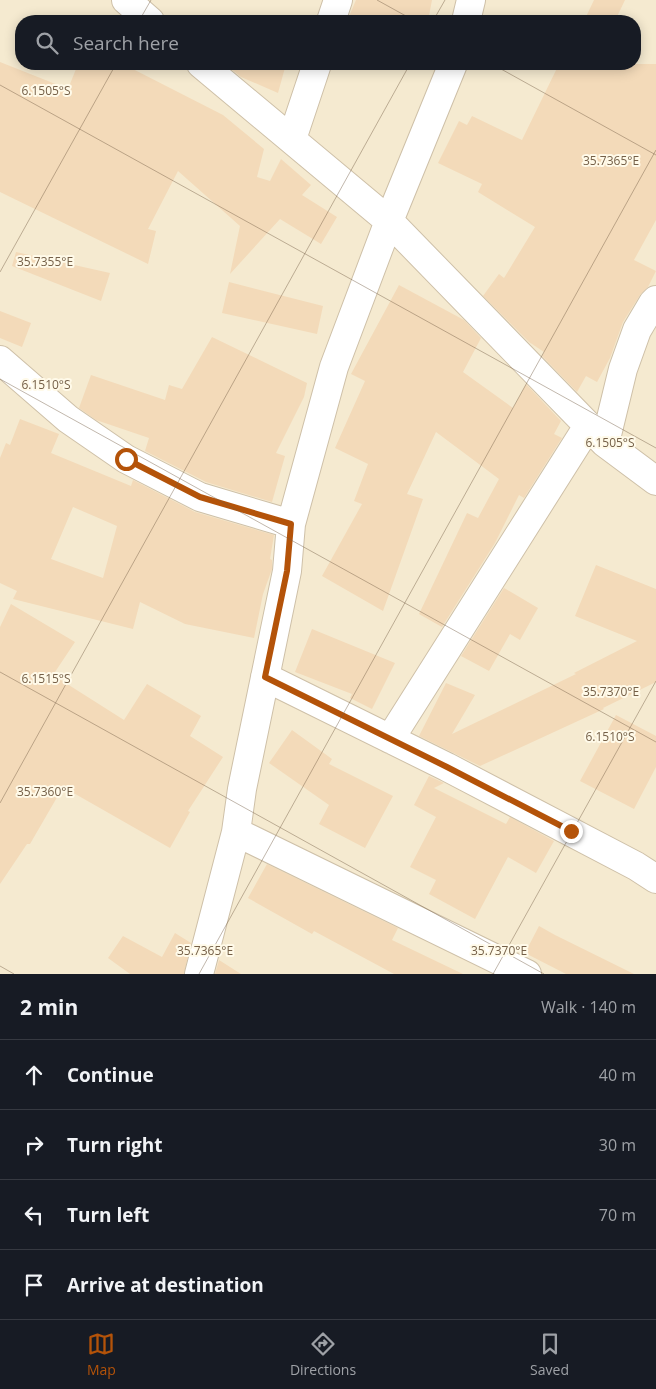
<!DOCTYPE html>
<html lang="en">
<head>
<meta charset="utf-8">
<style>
	body { margin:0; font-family:"Open Sans",sans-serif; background:#20242c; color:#f1f3f6 }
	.stop { position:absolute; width:15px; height:15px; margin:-11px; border:4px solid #b45309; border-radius:50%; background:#fff }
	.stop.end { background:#b45309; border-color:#fff; box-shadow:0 1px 5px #0008 }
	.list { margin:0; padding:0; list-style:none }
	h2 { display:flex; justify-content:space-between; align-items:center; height:65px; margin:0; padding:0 20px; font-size:21px }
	h2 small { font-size:16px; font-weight:400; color:#9ea1a6 }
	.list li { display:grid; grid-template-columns:32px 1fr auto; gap:15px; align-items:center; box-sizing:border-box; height:70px; padding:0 20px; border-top:1px solid #363941 }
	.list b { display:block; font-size:19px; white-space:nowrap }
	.list em { font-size:16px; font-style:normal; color:#9ea1a6 }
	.icon { flex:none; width:28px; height:28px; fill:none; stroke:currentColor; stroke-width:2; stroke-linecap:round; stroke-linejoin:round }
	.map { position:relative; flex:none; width:656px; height:974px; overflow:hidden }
	.search { position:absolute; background:#171b24; box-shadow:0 2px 12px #0003; left:15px; right:15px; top:15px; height:55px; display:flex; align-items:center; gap:12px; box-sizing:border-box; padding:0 18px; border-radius:20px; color:#9ea1a6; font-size:19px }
	.sheet { height:345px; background:#171b24 }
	nav { display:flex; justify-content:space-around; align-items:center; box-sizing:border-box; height:70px; border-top:1px solid #363941; background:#171b24; font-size:14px; color:#9ea1a6 }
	nav a { display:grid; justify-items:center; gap:2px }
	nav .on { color:#b45309 }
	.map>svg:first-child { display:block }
</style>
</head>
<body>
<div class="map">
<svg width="656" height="974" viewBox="0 0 656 974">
	<rect width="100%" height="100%" fill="#fdf7e2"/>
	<path fill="#f5ead0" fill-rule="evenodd" d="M0 0H656V974H0ZM21 21H635V64H21Z"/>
	<path fill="#f3dab9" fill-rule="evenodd" d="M356 0H432L428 21H347Z
		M594 0H625L615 21H584Z
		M0 62 68 89 78 64H123L223 115 264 149 257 177 270 181 281 159 311 185 302 195 337 217 321 244 280 219 230 274 240 226 178 171 148 229 156 231 148 264 0 192Z
		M225 64H286L278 93 241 77Z
		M559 64H656V220L634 260 656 271 648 287 640 295 623 322 610 358 597 382 586 376 577 392 542 356 544 352 529 342 483 296 499 274 504 278 535 227 478 192 482 184 438 163 459 121 467 125 472 116 522 140Z
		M16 252 110 273 101 301 12 266Z
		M229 282 323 306 317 334 222 313Z
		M399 285 464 320 481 338 463 372 513 408 526 384 561 421 554 434 562 438 560 441 524 498 519 495 495 543 442 627 419 614 467 513 478 518 499 479 436 432 407 494 423 499 383 611 322 576 362 504 354 501 368 464 335 448 365 381 351 374Z
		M0 311 31 323 22 347 0 338Z
		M212 337 307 383 304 397 276 453 285 456 272 502 206 482 145 451 149 438 96 420 79 408 91 375 165 400 169 385 182 389Z
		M20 419 59 434 51 453 131 486 133 480 195 512 274 535 270 559 272 560V569L263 594 254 638 185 624 140 602 133 629 13 599 17 591 0 583V458L6 443 10 445ZM73 507 117 526 103 578 51 559Z
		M596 565 656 589V682L603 708 604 709 480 766 419 736 446 683 475 695 452 734 576 674 574 673 637 641 575 616Z
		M504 588 538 608 520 640 510 634 489 671 461 656Z
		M11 604 75 642 53 675 124 720 147 684 201 716 190 736 223 757 188 811 190 812 170 848 63 787 30 844H27L0 884V627Z
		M312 629 395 663 372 709 350 698 352 694 295 672Z
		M616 715 656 736V767L634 809 580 781Z
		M292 730 332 759 329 764 393 796 365 848 319 824 329 805 269 763Z
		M429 776 444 783 434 788 506 824 510 817 554 841 536 873 508 857 475 919 429 894 436 880 410 867 436 817 414 805Z
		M267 864 398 928 392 940 463 974H394L314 931 312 934 248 898Z
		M539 926 555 935 634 974H566L525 953Z
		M175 933 191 943 184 974H130L108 958 123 936 162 957Z
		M219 960 241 974H215Z"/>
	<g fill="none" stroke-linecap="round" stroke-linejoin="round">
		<defs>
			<path id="street" d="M126 0 150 21
				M331 21 338 0
				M466 21 471 0
				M201 64 389 221 605 443 656 481
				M292 139 317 64
				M0 360 68 419 126 459 200 497 291 524
				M605 443 623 369 637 330 653 303 656 300
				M265 677 447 767 636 866 656 879
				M390 739 588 426
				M236 832 527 974
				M199 974 236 832 242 789 287 571 291 524 334 367 389 221 453 64"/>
		</defs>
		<use href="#street" stroke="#cec0a8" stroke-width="30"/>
		<use href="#street" stroke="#fff" stroke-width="28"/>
	</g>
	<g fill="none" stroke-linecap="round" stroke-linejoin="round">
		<path stroke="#b45309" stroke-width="6" d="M126 459 200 497 291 524 287 571 265 677 447 767 571 831"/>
	</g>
	<path fill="none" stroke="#756048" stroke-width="1" stroke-opacity="0.45" d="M377 0 415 21M139 21 151 0M433 21 445 0M492 64 656 155M0 85 656 448M0 272 116 64M0 379 656 742M0 672 544 974M0 803 410 64M0 966 14 974M199 974 656 150M493 974 656 681"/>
	<g font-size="12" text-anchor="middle" fill="#756048" stroke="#fffae9" stroke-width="4" stroke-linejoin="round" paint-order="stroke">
		<text x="46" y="95">6.1505°S</text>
		<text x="611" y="165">35.7365°E</text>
		<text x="45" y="266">35.7355°E</text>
		<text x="46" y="389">6.1510°S</text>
		<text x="610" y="447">6.1505°S</text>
		<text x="46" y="683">6.1515°S</text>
		<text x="611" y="696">35.7370°E</text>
		<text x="610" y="741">6.1510°S</text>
		<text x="45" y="796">35.7360°E</text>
		<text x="205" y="955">35.7365°E</text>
		<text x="499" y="955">35.7370°E</text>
	</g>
</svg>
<div class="stop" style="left:126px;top:459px"></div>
<div class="stop end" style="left:571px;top:831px"></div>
<div class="search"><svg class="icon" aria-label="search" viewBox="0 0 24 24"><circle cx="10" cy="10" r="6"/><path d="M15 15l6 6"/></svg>Search here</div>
</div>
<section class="sheet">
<h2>2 min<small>Walk · 140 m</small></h2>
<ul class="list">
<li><svg class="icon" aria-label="ahead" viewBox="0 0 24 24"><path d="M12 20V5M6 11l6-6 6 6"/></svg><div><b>Continue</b></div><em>40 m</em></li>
<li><svg class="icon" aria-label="right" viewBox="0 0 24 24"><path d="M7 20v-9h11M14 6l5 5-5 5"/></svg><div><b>Turn right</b></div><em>30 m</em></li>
<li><svg class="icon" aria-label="left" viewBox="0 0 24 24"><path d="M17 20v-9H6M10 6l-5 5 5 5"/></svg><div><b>Turn left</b></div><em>70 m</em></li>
<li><svg class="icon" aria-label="arrive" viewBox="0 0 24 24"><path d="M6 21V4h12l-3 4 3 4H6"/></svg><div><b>Arrive at destination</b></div></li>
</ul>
</section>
<nav>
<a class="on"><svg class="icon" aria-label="map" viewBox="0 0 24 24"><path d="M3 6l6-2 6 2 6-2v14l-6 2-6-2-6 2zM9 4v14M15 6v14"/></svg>Map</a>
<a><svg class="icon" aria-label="directions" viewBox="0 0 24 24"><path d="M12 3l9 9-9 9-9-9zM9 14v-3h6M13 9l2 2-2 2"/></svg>Directions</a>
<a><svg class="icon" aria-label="saved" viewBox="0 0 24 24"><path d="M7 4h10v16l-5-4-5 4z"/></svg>Saved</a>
</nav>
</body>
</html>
